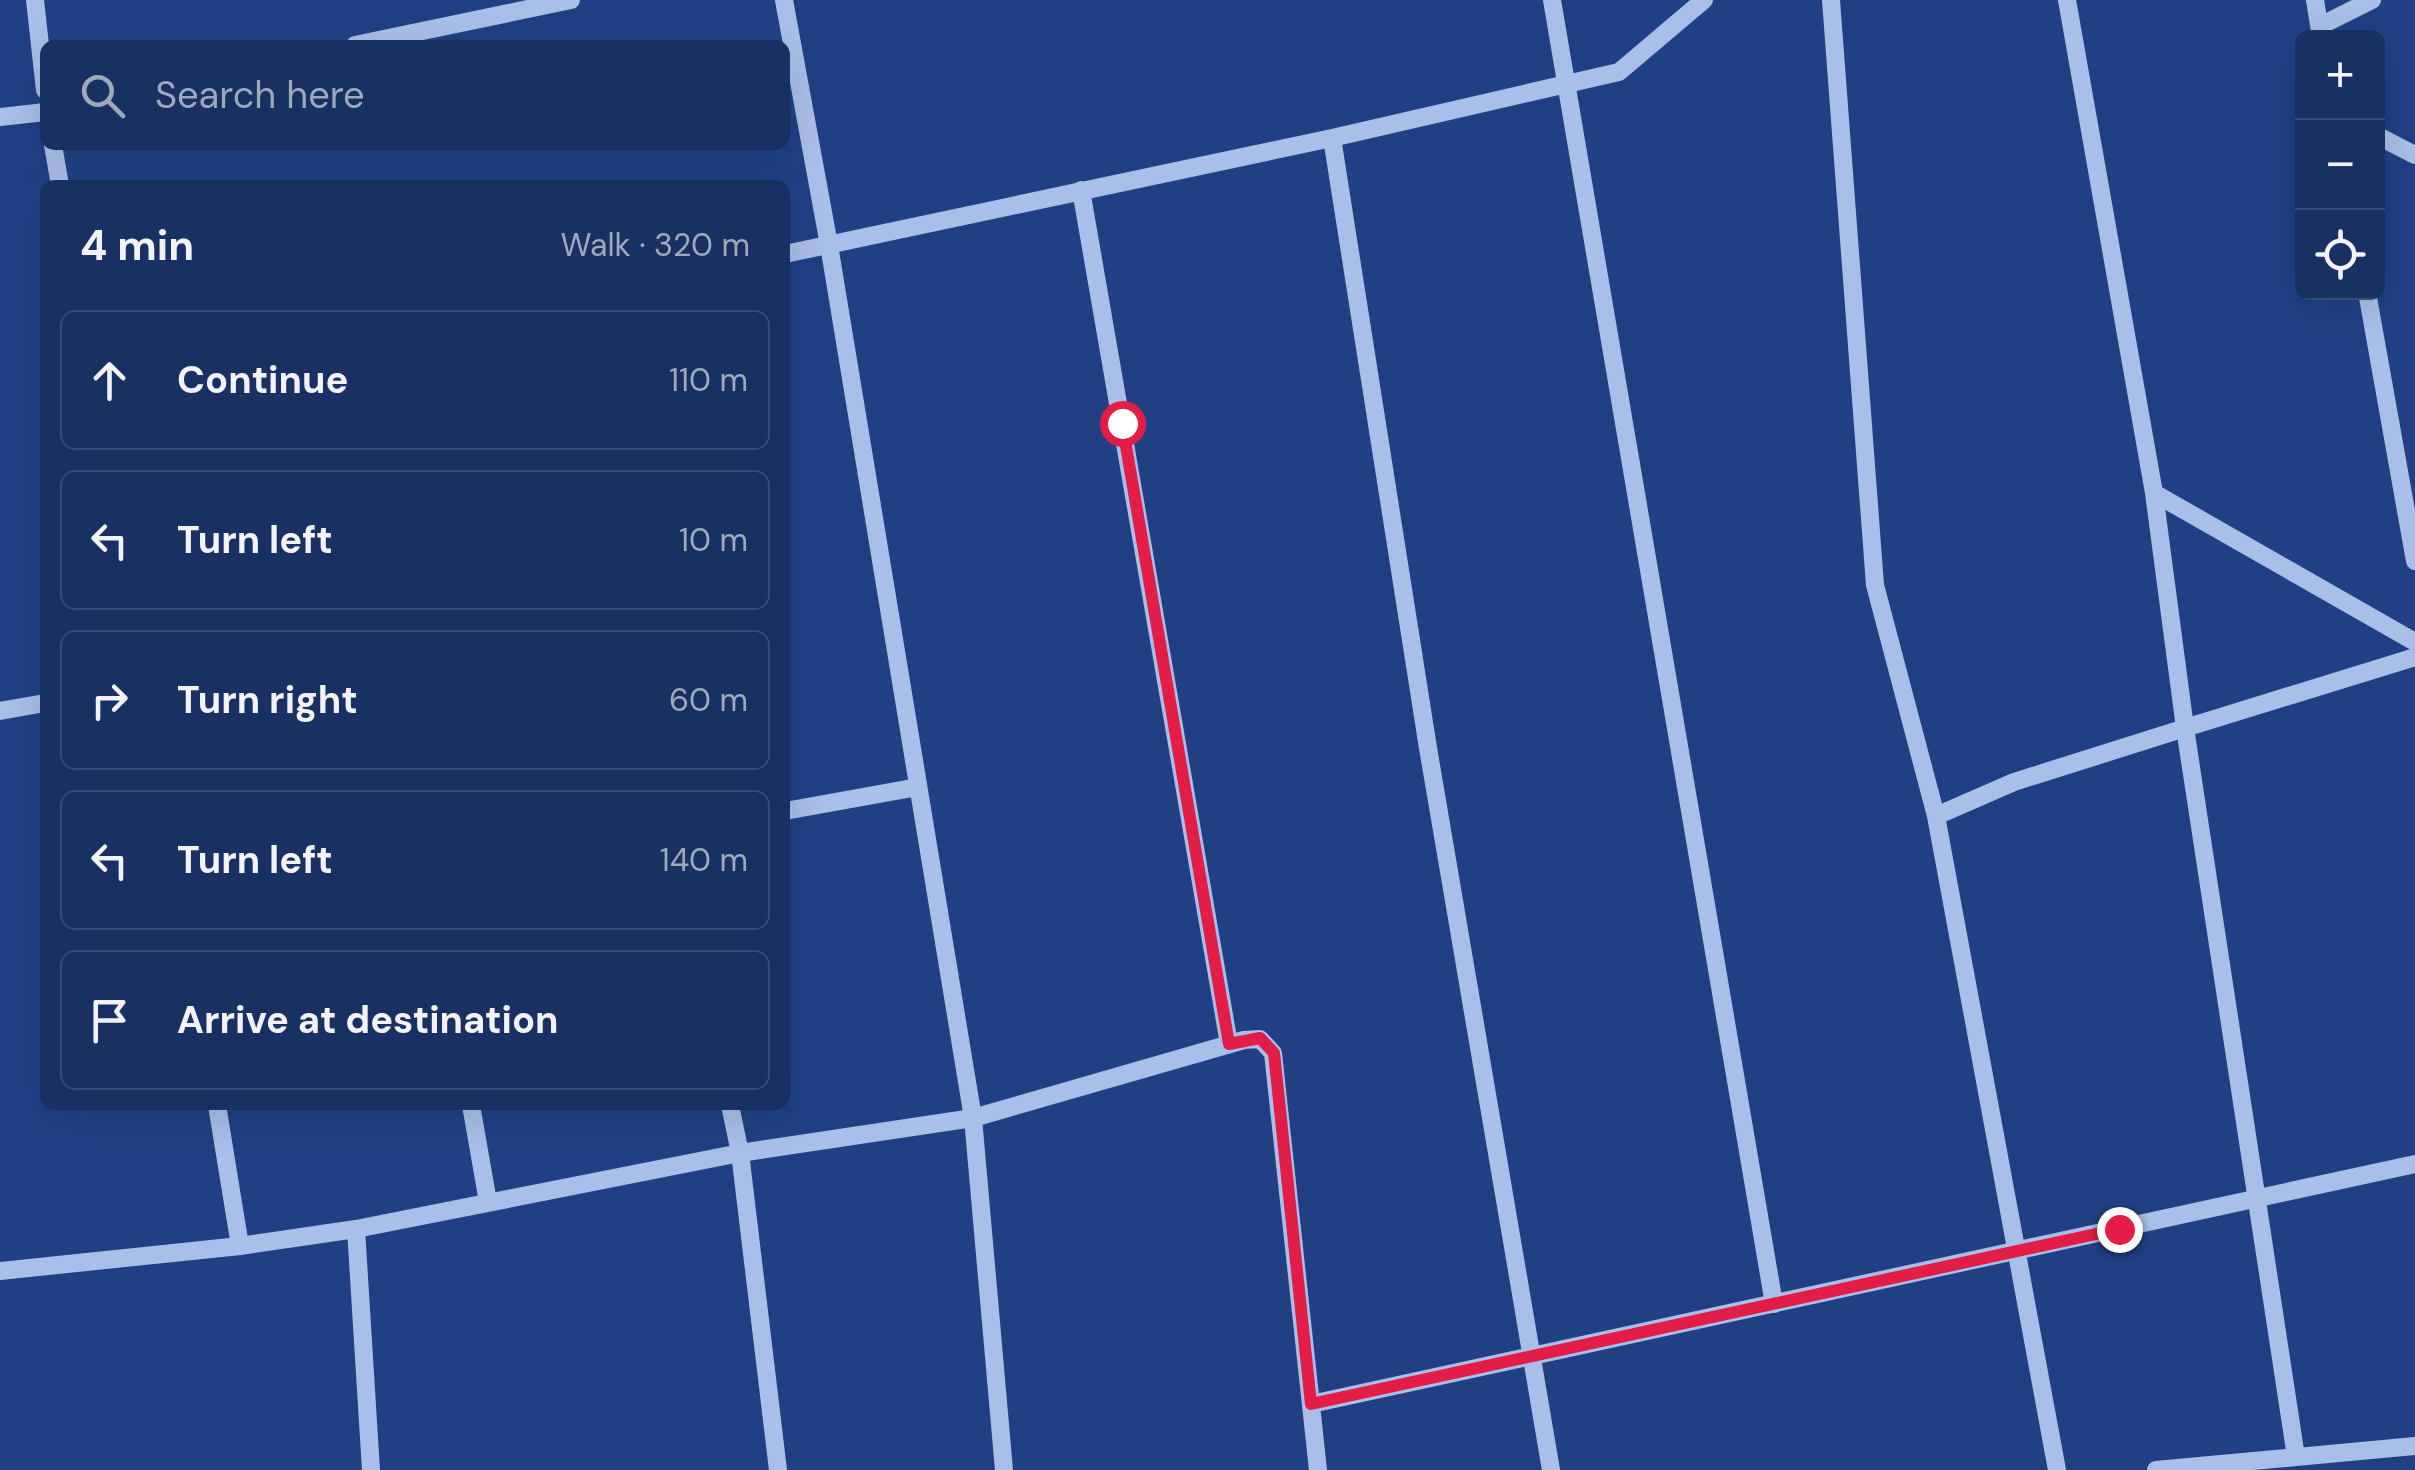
<!DOCTYPE html>
<html lang="en">
<head>
<meta charset="utf-8">
<style>
	body { margin:0; font-family:"DM Sans",sans-serif; background:#223869; color:#f1f3f6 }
	.controls { position:absolute; right:30px; top:30px; display:grid; overflow:hidden; border-radius:15px; box-shadow:0 10px 40px #0002 }
	.controls button { width:90px; height:90px; display:grid; place-items:center; padding:0; border:0; border-bottom:2px solid #374b78; background:#193063; color:#f1f3f6; font:50px sans-serif }
	.stop { position:absolute; width:30px; height:30px; margin:-22px; border:8px solid #e11d48; border-radius:50%; background:#fff }
	.stop.end { background:#e11d48; border-color:#fff; box-shadow:0 2px 10px #0008 }
	.list { margin:0; padding:0; list-style:none }
	h2 { display:flex; justify-content:space-between; align-items:center; height:130px; margin:0; padding:0 40px; font-size:42px }
	h2 small { font-size:32px; font-weight:400; color:#9fa9be }
	.list li { display:grid; grid-template-columns:65px 1fr auto; gap:30px; align-items:center; box-sizing:border-box; height:140px; margin:0 20px 20px; padding:0 20px; border:2px solid #374b78; border-radius:15px }
	.list b { display:block; font-size:38px; white-space:nowrap }
	.list em { font-size:32px; font-style:normal; color:#9fa9be }
	.icon { flex:none; width:55px; height:55px; fill:none; stroke:currentColor; stroke-width:2; stroke-linecap:round; stroke-linejoin:round }
	.map { position:relative; flex:none; width:2415px; height:1470px; overflow:hidden }
	.search { position:absolute; background:#193063; box-shadow:0 10px 40px #0002; left:40px; top:40px; width:750px; height:110px; display:flex; align-items:center; gap:25px; box-sizing:border-box; padding:0 35px; border-radius:15px; color:#9fa9be; font-size:38px }
	.panel { position:absolute; background:#193063; box-shadow:0 10px 40px #0002; left:40px; top:180px; width:750px; height:930px; border-radius:15px }
	.map>svg:first-child { display:block }
</style>
</head>
<body>
<div class="map">
<svg width="2415" height="1470" viewBox="0 0 2415 1470">
	<rect width="100%" height="100%" fill="#214084"/>
	<g fill="none" stroke-linecap="round" stroke-linejoin="round">
		<path stroke="#a9bee9" stroke-width="18" d="M35 0 45 90
			M784 0 829 245 973 1118 1004 1470
			M1552 0 1774 1304
			M1831 0 1875 585 1936 816 2057 1470
			M2315 0 2321 37
			M2320 26 2372 0
			M355 45 571 0
			M0 117 45 112
			M2378 136 2415 155
			M1332 138 1428 748 1551 1470
			M53 145 60 185
			M1081 190 1229 1044
			M785 254 1332 138 1619 72 1704 0
			M2367 292 2415 561
			M2154 493 2415 642
			M0 711 45 703
			M785 811 918 787
			M1936 816 2014 782 2185 728 2154 493 2067 0
			M217 1105 240 1246
			M471 1105 488 1202
			M730 1105 740 1153 778 1470
			M0 1271 240 1246 356 1229
			M1311 1404 2415 1164
			M2296 1457 2185 728 2415 657
			M371 1470 356 1229 740 1153 973 1118 1244 1040 1260 1039 1273 1053 1318 1470
			M2156 1470 2415 1446"/>
	</g>
	<g fill="none" stroke-linecap="round" stroke-linejoin="round">
		<path stroke="#e11d48" stroke-width="12" d="M1122 423 1229 1044 1260 1038 1274 1053 1311 1404 2119 1229"/>
	</g>
</svg>
<div class="controls">
<button>+</button>
<button>−</button>
<button><svg class="icon" aria-label="locate" viewBox="0 0 24 24"><circle cx="12" cy="12" r="6"/><path d="M12 2v4M12 18v4M2 12h4M18 12h4"/></svg></button>
</div>
<div class="stop" style="left:1122px;top:423px"></div>
<div class="stop end" style="left:2119px;top:1229px"></div>
<div class="search"><svg class="icon" aria-label="search" viewBox="0 0 24 24"><circle cx="10" cy="10" r="6"/><path d="M15 15l6 6"/></svg>Search here</div>
<section class="panel">
<h2>4 min<small>Walk · 320 m</small></h2>
<ul class="list">
<li><svg class="icon" aria-label="ahead" viewBox="0 0 24 24"><path d="M12 20V5M6 11l6-6 6 6"/></svg><div><b>Continue</b></div><em>110 m</em></li>
<li><svg class="icon" aria-label="left" viewBox="0 0 24 24"><path d="M17 20v-9H6M10 6l-5 5 5 5"/></svg><div><b>Turn left</b></div><em>10 m</em></li>
<li><svg class="icon" aria-label="right" viewBox="0 0 24 24"><path d="M7 20v-9h11M14 6l5 5-5 5"/></svg><div><b>Turn right</b></div><em>60 m</em></li>
<li><svg class="icon" aria-label="left" viewBox="0 0 24 24"><path d="M17 20v-9H6M10 6l-5 5 5 5"/></svg><div><b>Turn left</b></div><em>140 m</em></li>
<li><svg class="icon" aria-label="arrive" viewBox="0 0 24 24"><path d="M6 21V4h12l-3 4 3 4H6"/></svg><div><b>Arrive at destination</b></div></li>
</ul>
</section>
</div>
</body>
</html>
